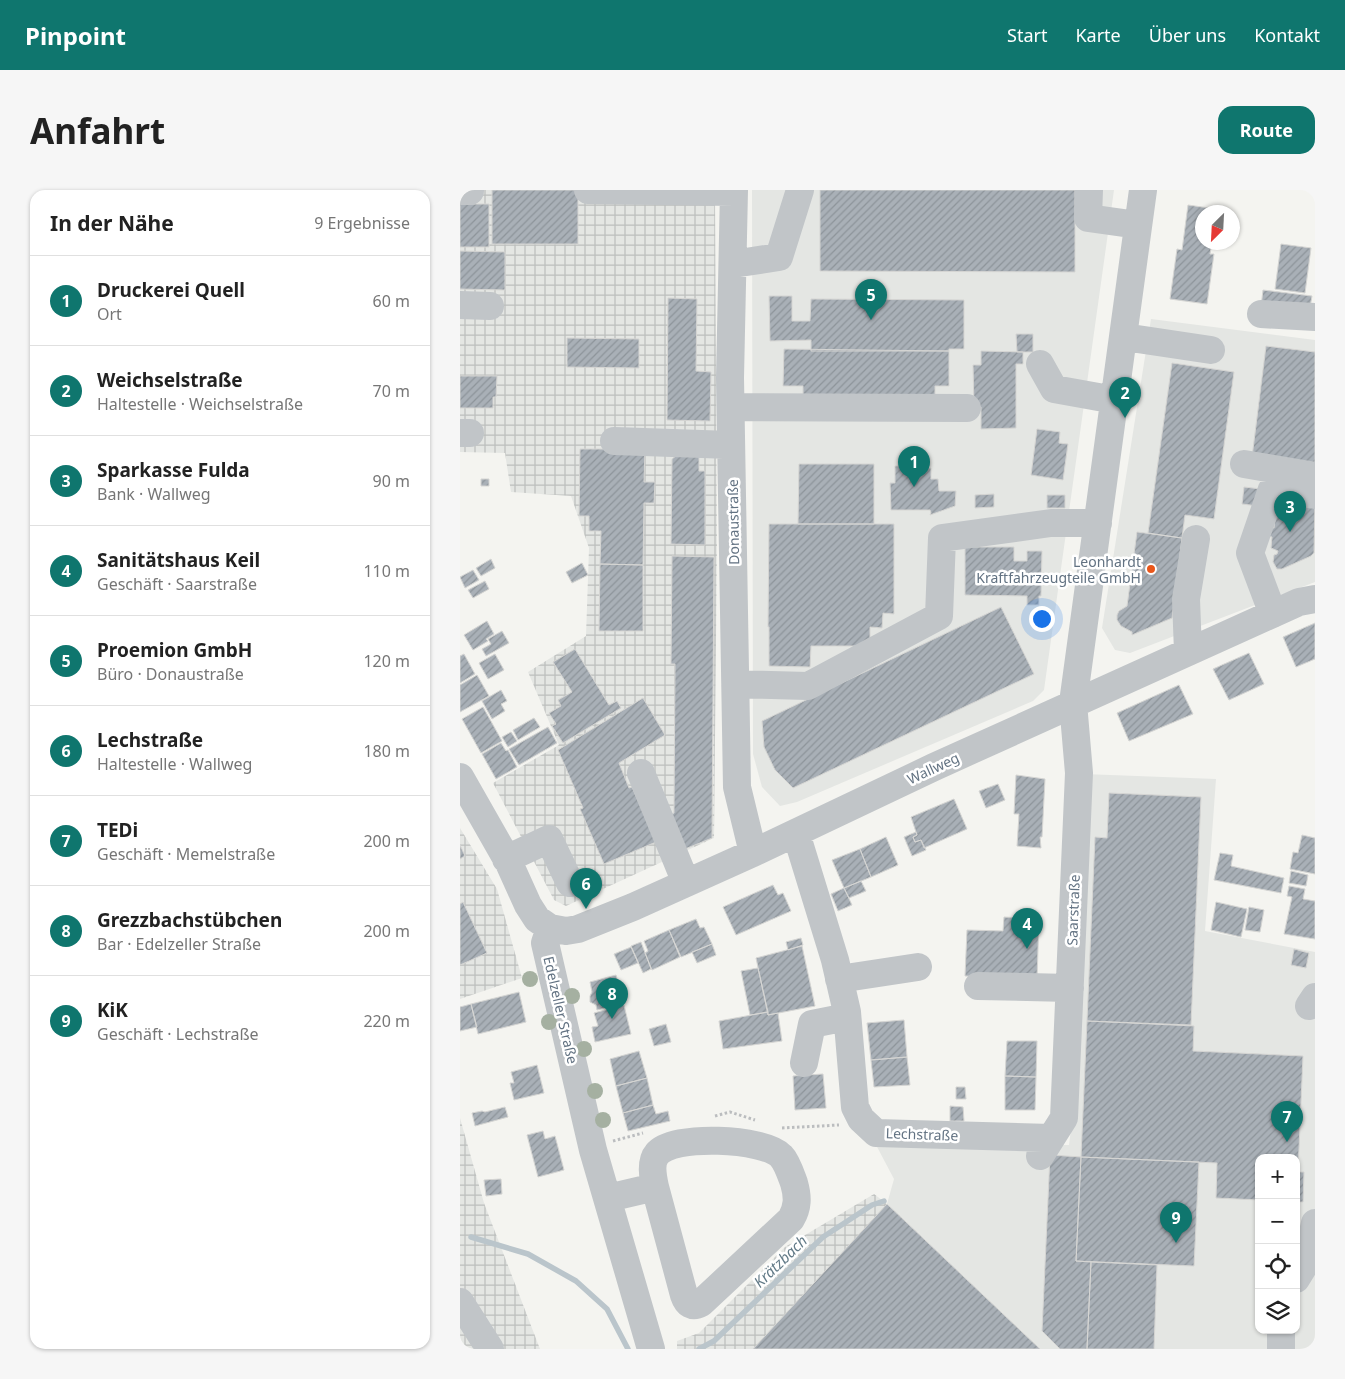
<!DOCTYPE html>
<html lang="de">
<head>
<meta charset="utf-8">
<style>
	body { margin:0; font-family:"Noto Sans",sans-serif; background:#f6f6f6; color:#222 }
	.controls { position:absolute; right:15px; bottom:15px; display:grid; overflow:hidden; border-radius:10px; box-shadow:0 1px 4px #0004 }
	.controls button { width:45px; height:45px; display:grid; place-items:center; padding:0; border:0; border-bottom:1px solid #e0e0e0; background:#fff; color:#222; font:25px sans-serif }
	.compass { position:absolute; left:735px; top:15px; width:45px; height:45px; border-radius:50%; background:#fff; box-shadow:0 1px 4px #0004; rotate:204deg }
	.you { position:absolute; left:581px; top:428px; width:18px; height:18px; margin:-12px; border:4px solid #fff; border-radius:50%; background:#1a73e8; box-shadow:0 0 0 8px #1a73e833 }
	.badge { display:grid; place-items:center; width:32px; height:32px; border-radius:50%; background:#0f766e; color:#fff; font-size:16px; font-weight:700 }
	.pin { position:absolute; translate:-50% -41px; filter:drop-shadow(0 1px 2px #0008) }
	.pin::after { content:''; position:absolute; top:26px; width:18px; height:15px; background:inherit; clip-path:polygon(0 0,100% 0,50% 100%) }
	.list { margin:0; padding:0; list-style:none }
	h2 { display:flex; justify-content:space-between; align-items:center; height:65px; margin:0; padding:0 20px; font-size:21px }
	h2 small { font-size:16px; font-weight:400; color:#767676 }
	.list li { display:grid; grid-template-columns:32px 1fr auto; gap:15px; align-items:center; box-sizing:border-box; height:90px; padding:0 20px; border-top:1px solid #e0e0e0 }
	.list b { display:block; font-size:19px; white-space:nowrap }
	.list p { margin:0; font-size:16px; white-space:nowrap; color:#767676 }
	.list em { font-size:16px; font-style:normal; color:#767676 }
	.icon { flex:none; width:28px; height:28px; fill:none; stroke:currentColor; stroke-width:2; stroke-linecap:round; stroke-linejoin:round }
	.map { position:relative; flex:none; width:855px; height:1159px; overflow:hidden; border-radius:15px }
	header { display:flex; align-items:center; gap:30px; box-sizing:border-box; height:70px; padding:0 25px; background:#0f766e; color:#fff }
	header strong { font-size:24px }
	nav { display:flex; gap:28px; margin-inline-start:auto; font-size:18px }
	.intro { display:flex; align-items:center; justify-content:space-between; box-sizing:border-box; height:120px; padding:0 30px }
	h1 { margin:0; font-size:35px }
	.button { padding:12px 22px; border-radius:15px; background:#0f766e; color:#fff; font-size:18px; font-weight:700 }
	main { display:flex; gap:30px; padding:0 30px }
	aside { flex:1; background:#fff; border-radius:15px; box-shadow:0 1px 4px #0004 }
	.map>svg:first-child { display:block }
</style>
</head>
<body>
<header>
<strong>Pinpoint</strong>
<nav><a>Start</a><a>Karte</a><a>Über uns</a><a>Kontakt</a></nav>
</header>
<div class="intro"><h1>Anfahrt</h1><a class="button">Route</a></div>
<main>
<aside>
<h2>In der Nähe<small>9 Ergebnisse</small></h2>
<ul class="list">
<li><span class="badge">1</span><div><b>Druckerei Quell</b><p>Ort</p></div><em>60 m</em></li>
<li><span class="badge">2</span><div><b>Weichselstraße</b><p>Haltestelle · Weichselstraße</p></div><em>70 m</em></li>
<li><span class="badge">3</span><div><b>Sparkasse Fulda</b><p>Bank · Wallweg</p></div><em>90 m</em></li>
<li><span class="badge">4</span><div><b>Sanitätshaus Keil</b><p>Geschäft · Saarstraße</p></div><em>110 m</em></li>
<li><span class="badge">5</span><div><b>Proemion GmbH</b><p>Büro · Donaustraße</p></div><em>120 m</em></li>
<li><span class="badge">6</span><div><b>Lechstraße</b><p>Haltestelle · Wallweg</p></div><em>180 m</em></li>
<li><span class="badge">7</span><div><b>TEDi</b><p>Geschäft · Memelstraße</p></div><em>200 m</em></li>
<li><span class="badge">8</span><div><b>Grezzbachstübchen</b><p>Bar · Edelzeller Straße</p></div><em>200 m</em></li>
<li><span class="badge">9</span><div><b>KiK</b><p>Geschäft · Lechstraße</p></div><em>220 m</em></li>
</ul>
</aside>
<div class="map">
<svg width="855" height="1159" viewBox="0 0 855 1159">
	<defs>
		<pattern id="industrial-grid" width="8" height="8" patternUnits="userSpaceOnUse" patternTransform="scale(1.25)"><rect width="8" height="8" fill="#e4e6e3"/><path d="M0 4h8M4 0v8" fill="none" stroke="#bcbfbd"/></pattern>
		<pattern id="building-hatch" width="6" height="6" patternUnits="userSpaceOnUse" patternTransform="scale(1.25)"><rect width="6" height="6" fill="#a9b0b7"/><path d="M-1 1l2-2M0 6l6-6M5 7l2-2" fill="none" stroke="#8d949a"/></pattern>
	</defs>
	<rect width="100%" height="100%" fill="#f4f4f0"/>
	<path fill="#e4e6e3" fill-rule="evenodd" d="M292 0H654L584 500 573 511 337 612 320 616 302 597 293 564Z
		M691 129 855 150V392L670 463 655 460 642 438Z
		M624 584 756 589 745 741 855 762V1159H580L427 1014 434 989 415 953 609 955 615 907ZM799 968H836V1140H799Z"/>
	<path fill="url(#industrial-grid)" d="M0 0H255L257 353 254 648 106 716 94 710 33 593 99 555 68 482 126 446 129 358 111 306 51 302 45 263 0 262Z
		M0 638 37 699 62 788 0 809Z
		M0 928 24 1013 80 1159H0Z
		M414 1004 427 1014 580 1159H217V1151L239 1143 325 1057Z"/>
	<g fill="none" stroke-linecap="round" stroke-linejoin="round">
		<path stroke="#bac5cb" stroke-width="5.5" d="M11 1047 68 1064 116 1091 147 1119 168 1159
			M239 1159 254 1151 363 1047 412 1015 424 1011"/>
	</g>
	<path fill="url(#building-hatch)" stroke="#d5d5d3" d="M32 0H118V54H32Z
		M360 0H615V82L360 81Z
		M0 14H29V57H0Z
		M728 15 756 19V22H742V52H752L750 64H754L747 114 710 109 717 59 722 60Z
		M821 54 851 58 845 103 815 99Z
		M0 61 45 62V100L0 99Z
		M803 100 852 106 849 123 801 117Z
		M309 106H332V131H350L351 109 504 110V159H489V161H351V150L310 151Z
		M208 108 237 109 236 181 251 182 250 231 207 230Z
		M556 144H573V162H557Z
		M107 148 179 149V178L107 177Z
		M806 156 855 162V275L792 267Z
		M324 159 489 161V196H475V211H343V196H323Z
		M521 161 563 162V174H556V238L521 239V217H514L513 175H521Z
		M712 173 774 182 754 329 725 325 722 348 688 343Z
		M0 186H37L36 207H33V218H0Z
		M577 239 600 242 599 253 608 254 603 290 571 285Z
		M120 259H185L184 292H195L194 313H184L183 375 140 374 141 341H129V326H119Z
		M221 262H239V281H245V355L211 354 212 269Z
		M339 274H414V334H338Z
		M435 276H447L448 281H455V278H471V289H478L479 301H496L495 316 470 325 471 323 470 320H431L430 293H435Z
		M21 289H29V296H21Z
		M784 297 801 299 798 316 782 314Z
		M534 304V317L515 318V305Z
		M587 305H605V318H587Z
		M855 312 854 363 851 366 822 379H817L813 372 814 365 817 364 818 361 811 358 812 347 807 346 808 337 814 338 816 318 820 315 823 316V313Z
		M309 334H434V424L423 423 422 438 410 437V456H351L350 477 309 476V437H308Z
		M677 342 722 348 712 428 672 445V442L661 436 657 430V425L659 421 667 416Z
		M505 357H554V371H567V361H582L581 406H579V415H567V406L505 405Z
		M212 366 254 367 252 648 220 661 206 627 214 623 215 474H211Z
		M31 369 35 378 21 386 16 378Z
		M122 373 128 385 112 393 106 382Z
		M140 374 183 375V441H139Z
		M13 380 19 390 5 398 0 387Z
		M25 391 29 399 13 408 8 400Z
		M541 417 574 484 333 598 315 580 304 557 302 531Z
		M27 431 34 444 26 449 28 451 13 460 4 445Z
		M855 433V469L836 477 823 447Z
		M42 441 49 453 26 466 22 459 31 454 28 449Z
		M115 459 149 515 157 511 161 518 103 553 92 536 96 534 89 523 101 516 98 510 112 502 93 472Z
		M789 463 804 494 769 510 753 479Z
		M4 464 15 484 0 493V466Z
		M35 464 44 480 28 489 19 473Z
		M17 485 29 506 0 522V495Z
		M719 495 733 524 669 551 657 523Z
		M41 500 47 511 41 514 45 521 32 529 22 511Z
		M183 508 205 545 159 573 169 598 172 597 196 652 144 674 120 619 123 618 98 560Z
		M23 517 42 551 21 563 2 529Z
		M74 528 80 537 58 550 53 540Z
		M88 537 97 553 59 575 49 559Z
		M51 542 57 551 48 557 42 547Z
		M41 553 46 561 48 560 57 577 36 589 22 564Z
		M556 585 585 589 582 647H580L581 658 557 656 559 624H554Z
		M538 594 545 610 526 618 519 601Z
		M649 603 741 607 731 835 627 831 635 647 647 648Z
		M494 609 507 639 464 658 461 650 455 652 453 647 457 645 451 627Z
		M456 642 457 645 453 647 455 652 461 650 466 660 452 666 444 647Z
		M842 645 855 648V684L830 679 833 662 838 663Z
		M426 647 438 675 411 687 400 659Z
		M0 655 5 666 0 669Z
		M400 659 411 687 384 698 372 670Z
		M760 663 773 665 771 676 824 688 821 703 754 690Z
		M831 681 848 685 846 696 829 693Z
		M401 691 406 701 389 708 384 698Z
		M313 695 318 705 323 703 331 721 276 745 263 717Z
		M829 696 845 699 843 709 855 711V749L824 744 832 707 827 706Z
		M384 698 392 715 378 721 371 704Z
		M3 712 27 763 0 775V714Z
		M756 712 787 719 781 747 751 740Z
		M789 717 804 720 800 742 785 740Z
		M544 727 579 729 577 789 505 786 507 740 543 741Z
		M236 729 240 738 244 737 252 754 221 767 209 740Z
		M209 740 220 767 192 780 185 763 188 761 184 751Z
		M341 748 343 755 328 760 326 752Z
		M181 752 191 779 183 783 171 756Z
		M252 754 256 765 237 773 232 762Z
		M342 756 355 816 308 825 296 768Z
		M171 757 178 773 161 780 154 764Z
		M834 759 849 763 846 778 831 775Z
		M298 778 308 822 290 825 281 781Z
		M156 785 164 813 137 820 136 815 130 812V806L132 802 130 792Z
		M59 802 66 832 18 844 11 814Z
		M11 814 17 837 0 841V817Z
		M164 815 171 844 135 852 132 837 138 836 134 823Z
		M308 822V825L318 823 322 851 263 859 259 831Z
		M444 830 447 867 411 870 407 833Z
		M627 831 734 836 733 861 843 866 838 982H844L843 1012H836V968H799V1010L756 1008 757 973 621 967Z
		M206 834 211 852 194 856 189 839Z
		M547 851H577L576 887 545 886Z
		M179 861 187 888 156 896 150 869Z
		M447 867 450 895 414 897 411 870Z
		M77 875 84 903 54 910 50 893H54L51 882Z
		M363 884 366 918 335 920 333 886Z
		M545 886 576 887 575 920H545Z
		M187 888 193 915 163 923 156 896Z
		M496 897H505L506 909H496Z
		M193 915 196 924 208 921 210 931 168 941 163 923Z
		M490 916 503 917 504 931H490Z
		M45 917 48 927 15 936 12 923 22 921 25 922Z
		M83 941 85 949 95 946 104 980 78 987 67 945Z
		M590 965 621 967 616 1071 631 1072 627 1159H600L582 1141Z
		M621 967 739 972 734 1076 616 1071Z
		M41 989 42 1004 26 1006 24 990Z
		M427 1014 580 1159H293Z
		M631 1072 697 1075 694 1159H627Z"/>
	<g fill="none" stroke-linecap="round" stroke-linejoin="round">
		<path stroke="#bbbdbf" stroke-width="3" stroke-dasharray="2.5 2.5" stroke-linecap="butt" d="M255 926 270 922 295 930
			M322 938 379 935
			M153 951 183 943"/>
		<path stroke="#c1c5c8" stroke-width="28" d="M128 0 274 2
			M274 0 270 188 277 597 293 663
			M629 0 628 28 678 35
			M0 1H10
			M273 74 319 67 340 0
			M0 115 30 116
			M801 124 855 127
			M664 147 751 160
			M580 174 594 199 655 210
			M271 217 507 218
			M0 243H10
			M154 251 271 255
			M784 274 855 286
			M813 424 790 363 812 299 855 305
			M728 462 726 409 736 349
			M276 494 348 496 479 426 482 348 591 333H638
			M181 583 226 693
			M0 587 49 673 68 715 77 729 90 738 106 741 118 739 173 717 293 663 474 577 839 412 855 409
			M336 643 375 770 387 822 395 917 401 929 416 943 591 948
			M46 669 89 649 110 693
			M90 738 85 753 133 960 191 1159
			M379 789 458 777
			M518 796 610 798
			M849 816 855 807
			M344 873 352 834 387 827
			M580 966 604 928 619 583 613 513 683 0
			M148 1008 195 997 224 1105C227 1114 232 1118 241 1113L331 1029C338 1017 338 1007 334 993 331 985 327 972 321 966 304 948 212 944 197 964 190 972 193 988 195 997
			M836 1089 847 1071 855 1033
			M0 1112 30 1159
			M821 1159V1140"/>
	</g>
	<g fill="#a5b0a1">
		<circle cx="70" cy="789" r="8"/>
		<circle cx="112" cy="806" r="8"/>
		<circle cx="89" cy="832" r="8"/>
		<circle cx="124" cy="859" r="8"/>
		<circle cx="135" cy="901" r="8"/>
		<circle cx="143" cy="930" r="8"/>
	</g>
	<circle fill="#e9571b" stroke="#fff" stroke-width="2" cx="691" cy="379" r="5"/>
	<g text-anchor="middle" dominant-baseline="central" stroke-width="5" stroke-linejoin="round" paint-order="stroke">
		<g font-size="14" fill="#627282" stroke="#fff">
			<text transform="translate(273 332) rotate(-91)">Donaustraße</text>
			<text transform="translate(473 578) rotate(-25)">Wallweg</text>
			<text transform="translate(613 720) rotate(-88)">Saarstraße</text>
			<text transform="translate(101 820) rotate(77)">Edelzeller Straße</text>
			<text transform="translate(462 944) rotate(2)">Lechstraße</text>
		</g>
		<g font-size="14" fill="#627282" stroke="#fff" text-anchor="end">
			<text x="681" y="371">Leonhardt<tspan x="681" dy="16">Kraftfahrzeugteile GmbH</tspan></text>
		</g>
		<g font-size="15" font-style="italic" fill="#627a87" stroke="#fff">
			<text transform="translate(320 1071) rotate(-44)">Krätzbach</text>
		</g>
	</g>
</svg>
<div class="controls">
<button>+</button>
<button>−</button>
<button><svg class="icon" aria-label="locate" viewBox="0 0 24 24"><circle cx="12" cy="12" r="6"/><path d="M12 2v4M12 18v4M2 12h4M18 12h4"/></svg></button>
<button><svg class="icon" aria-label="layers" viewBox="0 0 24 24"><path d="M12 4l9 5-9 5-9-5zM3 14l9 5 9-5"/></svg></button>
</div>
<svg class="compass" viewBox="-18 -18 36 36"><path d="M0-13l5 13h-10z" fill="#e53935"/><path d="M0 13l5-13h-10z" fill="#767676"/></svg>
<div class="you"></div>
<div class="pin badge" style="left:454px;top:297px">1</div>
<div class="pin badge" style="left:665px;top:228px">2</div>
<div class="pin badge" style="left:830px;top:342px">3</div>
<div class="pin badge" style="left:567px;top:759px">4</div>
<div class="pin badge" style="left:411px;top:130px">5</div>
<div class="pin badge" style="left:126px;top:719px">6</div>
<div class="pin badge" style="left:827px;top:952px">7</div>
<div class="pin badge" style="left:152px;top:829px">8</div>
<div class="pin badge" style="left:716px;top:1053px">9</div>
</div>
</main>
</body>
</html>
